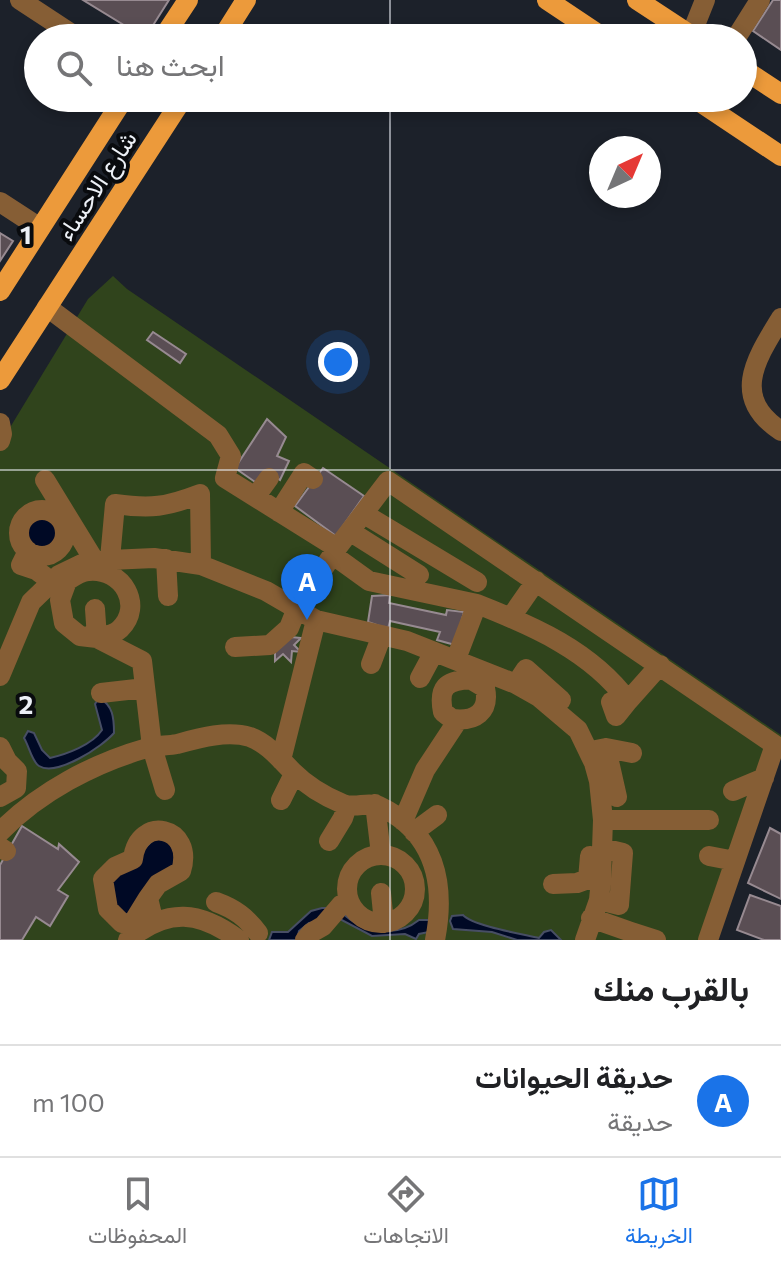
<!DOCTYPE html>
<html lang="ar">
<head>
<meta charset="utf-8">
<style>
	body { margin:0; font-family:Commissioner,Vazirmatn,sans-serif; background:#f6f6f6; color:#202124; direction:rtl }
	.compass { position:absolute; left:589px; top:136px; width:72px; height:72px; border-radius:50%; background:#fff; box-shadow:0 4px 12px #0003; rotate:44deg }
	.you { position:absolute; left:338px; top:362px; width:28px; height:28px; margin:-20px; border:6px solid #fff; border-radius:50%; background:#1a73e8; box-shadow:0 0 0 12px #1a73e833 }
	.badge { display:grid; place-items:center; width:52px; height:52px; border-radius:50%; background:#1a73e8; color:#fff; font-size:26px; font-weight:700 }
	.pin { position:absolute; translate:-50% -66px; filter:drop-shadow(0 2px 4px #0008) }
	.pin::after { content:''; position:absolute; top:42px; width:28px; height:24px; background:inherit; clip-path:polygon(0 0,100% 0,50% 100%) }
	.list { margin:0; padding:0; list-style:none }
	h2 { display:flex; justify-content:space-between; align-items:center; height:104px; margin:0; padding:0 32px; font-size:34px }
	h2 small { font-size:26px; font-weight:400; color:#757577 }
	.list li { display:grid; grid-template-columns:52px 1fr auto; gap:24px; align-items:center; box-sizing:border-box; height:112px; padding:0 32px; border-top:2px solid #e0e0e0 }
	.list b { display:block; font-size:30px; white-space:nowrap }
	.list p { margin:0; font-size:26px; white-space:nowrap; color:#757577 }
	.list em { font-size:26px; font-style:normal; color:#757577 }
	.icon { flex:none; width:44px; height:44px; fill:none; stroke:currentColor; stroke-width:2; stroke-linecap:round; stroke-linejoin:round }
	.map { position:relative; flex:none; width:781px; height:940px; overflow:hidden; direction:ltr }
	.search { position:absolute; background:#fff; box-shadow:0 4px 12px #0003; left:24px; right:24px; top:24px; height:88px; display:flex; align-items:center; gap:20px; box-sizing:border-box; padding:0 28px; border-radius:44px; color:#757577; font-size:30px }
	.sheet { height:216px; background:#fff }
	nav { display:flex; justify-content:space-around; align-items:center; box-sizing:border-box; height:112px; border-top:2px solid #e0e0e0; background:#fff; font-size:22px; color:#757577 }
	nav a { display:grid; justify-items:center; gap:4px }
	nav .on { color:#1a73e8 }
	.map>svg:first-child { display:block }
</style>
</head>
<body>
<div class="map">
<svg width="781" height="940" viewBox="0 0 781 940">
	<rect width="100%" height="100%" fill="#1c212a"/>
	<path fill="#30441c" d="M113 276 127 289 781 735V754L717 940H0V444L88 299Z"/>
	<path fill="#000925" stroke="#474e64" stroke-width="2" d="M26 533a16 16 0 1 1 32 0a16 16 0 1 1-32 0Z
		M99 698C113 705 114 718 114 733 103 746 57 777 39 766 32 762 29 746 24 738L28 731 34 733 42 750 50 758C67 754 92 745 102 730L95 704Z
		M155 838 169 841 179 861 129 914H120L115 909 111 882Z
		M322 908H338C357 931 394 940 419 920H431L429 932 419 934 416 939 405 934 372 936 340 919 309 923 299 931 297 940H269L272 932H288L311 911Z
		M463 915C473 926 522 934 539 938L544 932 551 930 561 940H517L492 932 453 929 450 921 452 916Z"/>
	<path fill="#5a4e54" stroke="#978a91" stroke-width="2" d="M83 0H169L145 38Z
		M773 0H781V50L753 31Z
		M0 233 13 241 0 261Z
		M153 332 186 354 180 363 147 340Z
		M267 419 286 437 277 456 289 461 280 480 268 472 258 484 235 468Z
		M323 468 364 496 336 536 295 506Z
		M390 595 389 603 446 615 447 610 464 612 455 645 437 640 440 632 390 621 388 629 368 622 372 596Z
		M291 637 301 638 294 645 301 652 292 651 291 662 283 654 275 661V650Z
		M22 826 58 849 59 844 79 862 58 890 68 896 50 926 36 917 22 940H0V865Z
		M770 828 781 834V899L748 883Z
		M750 895 781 906V940H764L737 930Z"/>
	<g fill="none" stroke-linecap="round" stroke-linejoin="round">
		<path stroke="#865e35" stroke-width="20" d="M20 0 78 38
			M691 35 705 0
			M736 38 760 0
			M0 202 40 228
			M47 307 218 435 231 456 225 478 337 548 297 608 289 628 270 645 235 647
			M781 318C756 359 730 397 781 431
			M0 423 2 434 0 441
			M45 480 94 560
			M256 496 269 478
			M19 533a23 23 0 1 1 46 0a23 23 0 1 1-46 0Z
			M279 512 304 473 313 479
			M364 514 477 582
			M351 532 419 575
			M337 548 388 481 775 745 708 940
			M28 551 21 565 36 570 51 581
			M333 555 369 581 477 604 456 659
			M166 559 168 596
			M109 570 115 504C151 509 166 507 200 494L201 565
			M477 604C533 626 591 651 628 701L616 716 611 702
			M95 609 97 638C105 636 114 635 120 629 144 606 123 568 89 571 81 571 73 577 67 581L60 600 64 623 80 636 97 638 142 661 152 747 165 790
			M511 617 536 581
			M371 664 382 635
			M0 676 31 602 59 575 88 561 154 558 201 565 266 591 316 620 407 641 516 684 539 697 578 730 594 763 599 781 603 820 601 879 599 900 585 940
			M420 678 434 652
			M470 679 485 688C490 712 475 722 452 719L443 712C438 687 446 681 470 679Z
			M516 684 526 669 561 700
			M101 693 145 688
			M628 701 660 665
			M0 747 7 761 17 771 16 788 0 797
			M606 748 617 797
			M596 750 606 748 632 753
			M281 760 316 620
			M733 791 764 778
			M281 800 294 774
			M375 804 381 854
			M603 820H709
			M403 821 425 770 458 720
			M0 832C39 792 94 763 147 748 157 745 167 746 177 744 199 738 227 730 250 737 267 743 280 759 292 771 306 785 326 797 343 804 355 809 368 801 379 806 435 832 446 884 435 940
			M414 832 437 815
			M329 841 343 818 347 806
			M0 847 6 851
			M347 889a34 34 0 1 1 68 0a34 34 0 1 1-68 0Z
			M709 856 735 861
			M553 884 577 883 588 879 590 856
			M381 893 384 923
			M148 898 132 924 122 923 108 909 103 879 115 867 133 859C138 814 195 826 181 871L158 884 148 898 154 923
			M599 900 619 905 623 853 602 848
			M216 902C235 909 246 917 258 933
			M591 918 628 931 636 940
			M628 931 656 940
			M128 940C168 907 200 911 239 940
			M305 940 311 933 323 926 341 905 345 903 351 906"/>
		<path stroke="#ec9a3b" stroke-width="20" d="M547 0 604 38
			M637 0 695 38
			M163 38 188 0
			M222 38 246 0
			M743 69 781 94
			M694 98 781 156
			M0 291 124 98
			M0 380 183 98"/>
	</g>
	<path fill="none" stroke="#ecf0f6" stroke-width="2" stroke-opacity="0.55" d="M390 0V38M390 98V940M0 470H781"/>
	<g text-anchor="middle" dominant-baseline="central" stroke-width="8" stroke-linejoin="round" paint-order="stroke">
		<g font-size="24" fill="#ecf0f6" stroke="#090b0e">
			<text transform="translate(96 185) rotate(-57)">شارع الاحساء</text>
		</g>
	</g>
	<g font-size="26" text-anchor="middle" font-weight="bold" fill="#ecf0f6" stroke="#090b0e" stroke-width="8" stroke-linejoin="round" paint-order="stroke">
		<text x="26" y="244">1</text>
		<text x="26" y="714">2</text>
	</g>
</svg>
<svg class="compass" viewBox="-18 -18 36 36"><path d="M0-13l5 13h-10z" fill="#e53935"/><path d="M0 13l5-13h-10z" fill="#757577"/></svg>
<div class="you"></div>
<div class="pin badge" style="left:307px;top:620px">A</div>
<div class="search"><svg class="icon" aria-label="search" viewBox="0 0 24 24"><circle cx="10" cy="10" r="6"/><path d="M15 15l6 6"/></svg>ابحث هنا</div>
</div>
<section class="sheet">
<h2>بالقرب منك<small></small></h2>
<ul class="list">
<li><span class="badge">A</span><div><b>حديقة الحيوانات</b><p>حديقة</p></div><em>100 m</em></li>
</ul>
</section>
<nav>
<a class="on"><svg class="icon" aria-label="map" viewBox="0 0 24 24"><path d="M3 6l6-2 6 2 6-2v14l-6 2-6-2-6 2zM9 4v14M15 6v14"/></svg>الخريطة</a>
<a><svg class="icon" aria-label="directions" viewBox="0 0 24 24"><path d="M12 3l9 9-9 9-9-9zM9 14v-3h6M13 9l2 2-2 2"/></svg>الاتجاهات</a>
<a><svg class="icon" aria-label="saved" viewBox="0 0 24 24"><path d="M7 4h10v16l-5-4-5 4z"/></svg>المحفوظات</a>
</nav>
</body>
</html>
